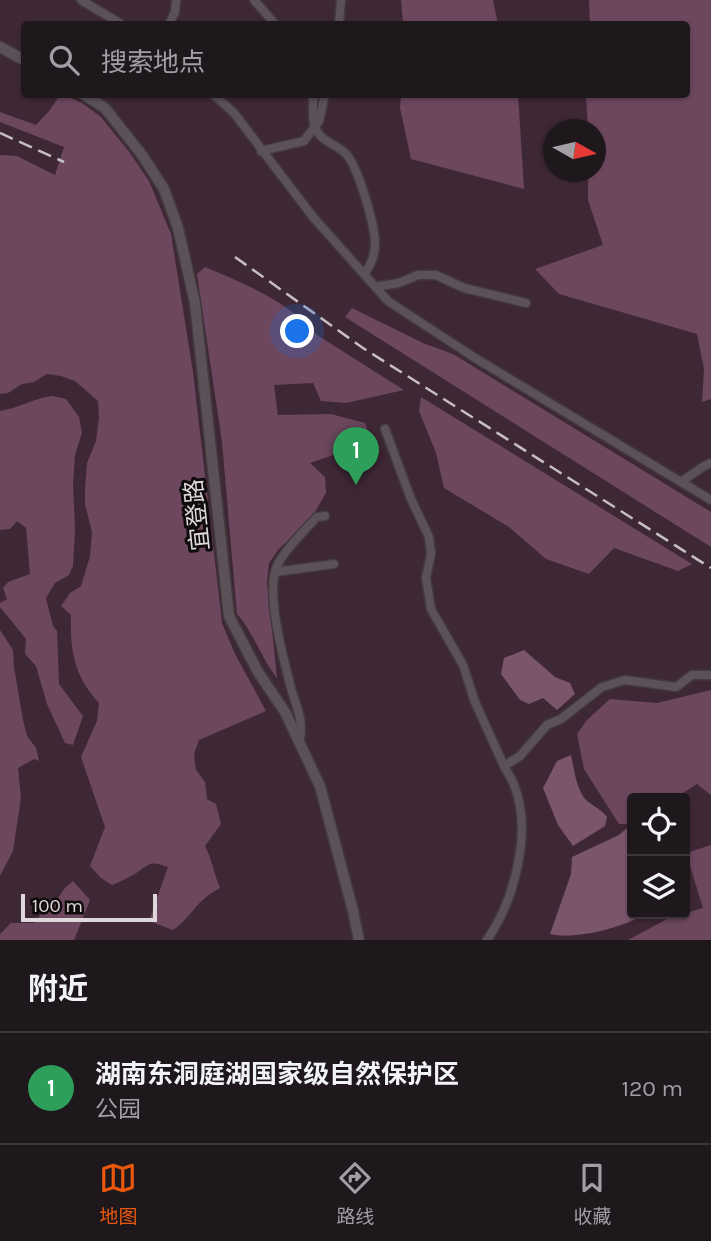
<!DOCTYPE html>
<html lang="zh">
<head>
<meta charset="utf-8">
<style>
	body { margin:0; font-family:Karla,"Noto Sans SC",sans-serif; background:#2b2429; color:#f1f3f6 }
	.controls { position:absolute; right:21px; bottom:21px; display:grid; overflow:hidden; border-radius:7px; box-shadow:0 2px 5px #0004 }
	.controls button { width:63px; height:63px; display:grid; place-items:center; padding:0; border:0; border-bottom:2px solid #3c363b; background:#1e171c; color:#f1f3f6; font:35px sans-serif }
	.compass { position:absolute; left:543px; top:119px; width:63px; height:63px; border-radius:50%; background:#1e171c; box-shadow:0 2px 5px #0004; rotate:98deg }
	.scale { position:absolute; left:21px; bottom:18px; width:136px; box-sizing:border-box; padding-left:7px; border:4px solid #ded7db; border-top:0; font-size:19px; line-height:24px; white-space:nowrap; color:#ded7db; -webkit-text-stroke:5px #0f0b0d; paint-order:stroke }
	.you { position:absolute; left:298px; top:332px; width:24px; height:24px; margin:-18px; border:5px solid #fff; border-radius:50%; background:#1a73e8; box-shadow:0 0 0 10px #1a73e833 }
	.badge { display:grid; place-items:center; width:46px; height:46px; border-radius:50%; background:#ea580c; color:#fff; font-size:23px; font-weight:700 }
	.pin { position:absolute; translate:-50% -58px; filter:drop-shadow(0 2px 4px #0008) }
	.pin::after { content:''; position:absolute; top:37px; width:24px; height:21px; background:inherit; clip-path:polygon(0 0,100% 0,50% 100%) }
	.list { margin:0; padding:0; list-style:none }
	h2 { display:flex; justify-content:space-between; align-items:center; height:91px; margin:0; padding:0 28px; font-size:30px }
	h2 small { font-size:23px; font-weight:400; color:#a19fa3 }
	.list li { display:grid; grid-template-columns:46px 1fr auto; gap:21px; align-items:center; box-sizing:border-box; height:112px; padding:0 28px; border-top:2px solid #3c363b }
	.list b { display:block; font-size:26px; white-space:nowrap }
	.list p { margin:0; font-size:23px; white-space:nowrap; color:#a19fa3 }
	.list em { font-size:23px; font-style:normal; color:#a19fa3 }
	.icon { flex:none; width:38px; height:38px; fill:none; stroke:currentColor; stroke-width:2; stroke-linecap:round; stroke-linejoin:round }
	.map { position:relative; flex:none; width:711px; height:940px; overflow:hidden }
	.search { position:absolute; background:#1e171c; box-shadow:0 2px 5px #0004; left:21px; right:21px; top:21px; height:77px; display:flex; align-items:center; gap:18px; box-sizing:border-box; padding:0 24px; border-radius:7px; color:#a19fa3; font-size:26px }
	.sheet { height:203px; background:#1e171c }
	nav { display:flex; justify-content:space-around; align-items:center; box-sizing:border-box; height:98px; border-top:2px solid #3c363b; background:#1e171c; font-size:19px; color:#a19fa3 }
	nav a { display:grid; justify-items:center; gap:4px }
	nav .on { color:#ea580c }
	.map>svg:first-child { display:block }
</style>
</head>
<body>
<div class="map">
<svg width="711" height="940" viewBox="0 0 711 940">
	<rect width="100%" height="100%" fill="#281f25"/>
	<path fill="#3f2836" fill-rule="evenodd" d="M0 0H711V940H0ZM24 24H686V94H24ZM554 130H596V172H554ZM632 798H685V914H632Z"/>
	<path fill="#6c475e" d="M401 0H493L498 24H403Z
		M589 0H711V399L702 402 704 369 697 334 559 294 535 269 603 245 588 200V172H596V130L588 129 586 95 686 94V24H590Z
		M62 94 82 103 101 117 130 153 149 181 171 234 193 372 222 623 235 654 266 711 199 740 194 754 196 770 205 782 207 799 216 804 221 824 205 846C212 859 214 874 220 888 195 901 192 917 173 930L149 921 168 867C147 859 149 866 133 875 126 879 119 882 112 885L101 878 90 866 105 827 81 757 97 721 99 703C74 676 70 651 71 615L61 606 70 593 81 586 90 556 92 532 85 504V489L87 463 96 441 99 418 98 401 75 381 61 376 47 374 34 382 22 384 8 393 0 394V155L17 156 55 175 64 147 0 122V112L36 125 49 111 60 95Z
		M401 95H518L524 189 411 159 400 108Z
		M205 267C244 283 289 302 317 335L404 390 346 403 321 401 313 383 274 385 278 415 331 414 365 423 370 436 351 449 310 463 325 477 326 493 312 517 278 550 269 563 267 582 277 678C261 658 254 633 237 614L222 442 197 274Z
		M352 308 423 343 453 354 711 512V547L345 317Z
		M53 396 66 399 79 417 82 433 75 455 73 484 75 529 73 566 69 575 55 583 46 598 53 626 57 631 59 684 83 716 73 745 65 743 47 704 36 666 25 654 26 639 0 607V603L7 599 3 588 8 582 30 574 26 528 17 521 10 529 0 530V411C19 408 34 398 53 396Z
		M421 397 692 564 678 571 614 548 589 574 546 559 509 527 444 488 436 453 419 411Z
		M0 630 13 650 14 667 23 720 27 736 36 748 39 761 34 759 18 768 21 798 13 851 0 876Z
		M711 690V795L697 784 683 793 682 798H632V824H619L584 769 577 734 587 720 610 699 657 703Z
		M711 845V940H628L669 918 703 908 686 853Z
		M73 881 90 900 74 940H0V934L11 923H34L45 909 54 904 65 888Z"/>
	<path fill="#7b556c" d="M524 650 555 677 570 683 575 694 557 710 543 698 529 704 520 700 501 674 504 658Z
		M571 755C574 768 576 788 585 799 591 805 601 809 607 817L605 826 573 846 558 825 543 788 557 761Z
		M632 827V914H645C623 928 574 940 550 934L571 874 572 857 619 835 627 828Z"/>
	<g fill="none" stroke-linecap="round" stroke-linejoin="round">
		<defs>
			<path id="minor" d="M81 0 121 24
				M254 0 275 24
				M169 24 175 12 176 0
				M339 24 341 0
				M213 94 234 113 313 217 388 301 475 358 711 500
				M313 94C314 104 311 119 315 127 321 143 338 144 347 155 359 170 375 225 375 244 375 254 371 266 364 274
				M261 151 304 141 319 121 325 94
				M380 286 399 283 418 275H436L464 288 526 303
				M385 429 411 499 429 537 431 554 426 578 431 609 463 665 475 702 504 766
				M681 482 704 466 711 463
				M275 572 334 564
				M300 740C303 717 297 709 291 688 284 660 263 587 279 562 289 545 304 531 317 517L325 516
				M487 940C514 901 533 831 514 785 512 779 507 772 504 766L520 756 547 725 561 719 602 687 625 680 676 687 692 675H711"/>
			<path id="tertiary" d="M0 47 24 60
				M83 94 105 108 142 155 164 189 178 228 195 303 229 616 258 672 285 712 320 786 353 911 359 940"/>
		</defs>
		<use href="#minor" stroke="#423a3f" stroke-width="11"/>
		<use href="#tertiary" stroke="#423a3f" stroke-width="13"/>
		<use href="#minor" stroke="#5c5158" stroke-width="8"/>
		<use href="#tertiary" stroke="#5c5158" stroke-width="10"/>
		<path stroke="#c5bec2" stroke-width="2.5" stroke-dasharray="14 7" stroke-linecap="butt" d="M0 133 64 162
			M235 257 363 348 711 568"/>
	</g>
	<g text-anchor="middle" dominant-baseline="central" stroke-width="6" stroke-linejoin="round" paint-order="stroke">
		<g font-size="24" fill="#ded7db" stroke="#0f0b0d">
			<text transform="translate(197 515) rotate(-96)">宜登路</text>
		</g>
	</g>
</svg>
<div class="controls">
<button><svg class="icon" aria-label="locate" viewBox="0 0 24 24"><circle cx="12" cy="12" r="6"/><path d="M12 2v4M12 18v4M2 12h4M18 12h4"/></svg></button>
<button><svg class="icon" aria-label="layers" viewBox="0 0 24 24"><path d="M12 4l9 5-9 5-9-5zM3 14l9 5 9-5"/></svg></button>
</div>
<svg class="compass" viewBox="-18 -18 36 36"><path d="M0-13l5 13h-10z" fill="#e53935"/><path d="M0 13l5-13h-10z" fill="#a19fa3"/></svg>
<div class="scale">100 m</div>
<div class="you"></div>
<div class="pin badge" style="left:356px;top:485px;background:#2e9e5b">1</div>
<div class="search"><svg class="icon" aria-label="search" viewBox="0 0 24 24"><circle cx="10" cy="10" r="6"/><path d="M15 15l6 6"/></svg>搜索地点</div>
</div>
<section class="sheet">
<h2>附近<small></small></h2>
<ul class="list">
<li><span class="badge" style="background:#2e9e5b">1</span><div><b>湖南东洞庭湖国家级自然保护区</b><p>公园</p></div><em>120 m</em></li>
</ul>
</section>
<nav>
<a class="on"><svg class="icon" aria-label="map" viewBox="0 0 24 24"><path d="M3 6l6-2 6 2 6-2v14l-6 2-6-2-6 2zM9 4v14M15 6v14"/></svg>地图</a>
<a><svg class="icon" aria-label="directions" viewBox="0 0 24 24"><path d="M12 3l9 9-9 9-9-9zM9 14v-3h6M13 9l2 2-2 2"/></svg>路线</a>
<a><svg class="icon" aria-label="saved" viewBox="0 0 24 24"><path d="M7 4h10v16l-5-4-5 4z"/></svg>收藏</a>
</nav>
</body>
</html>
